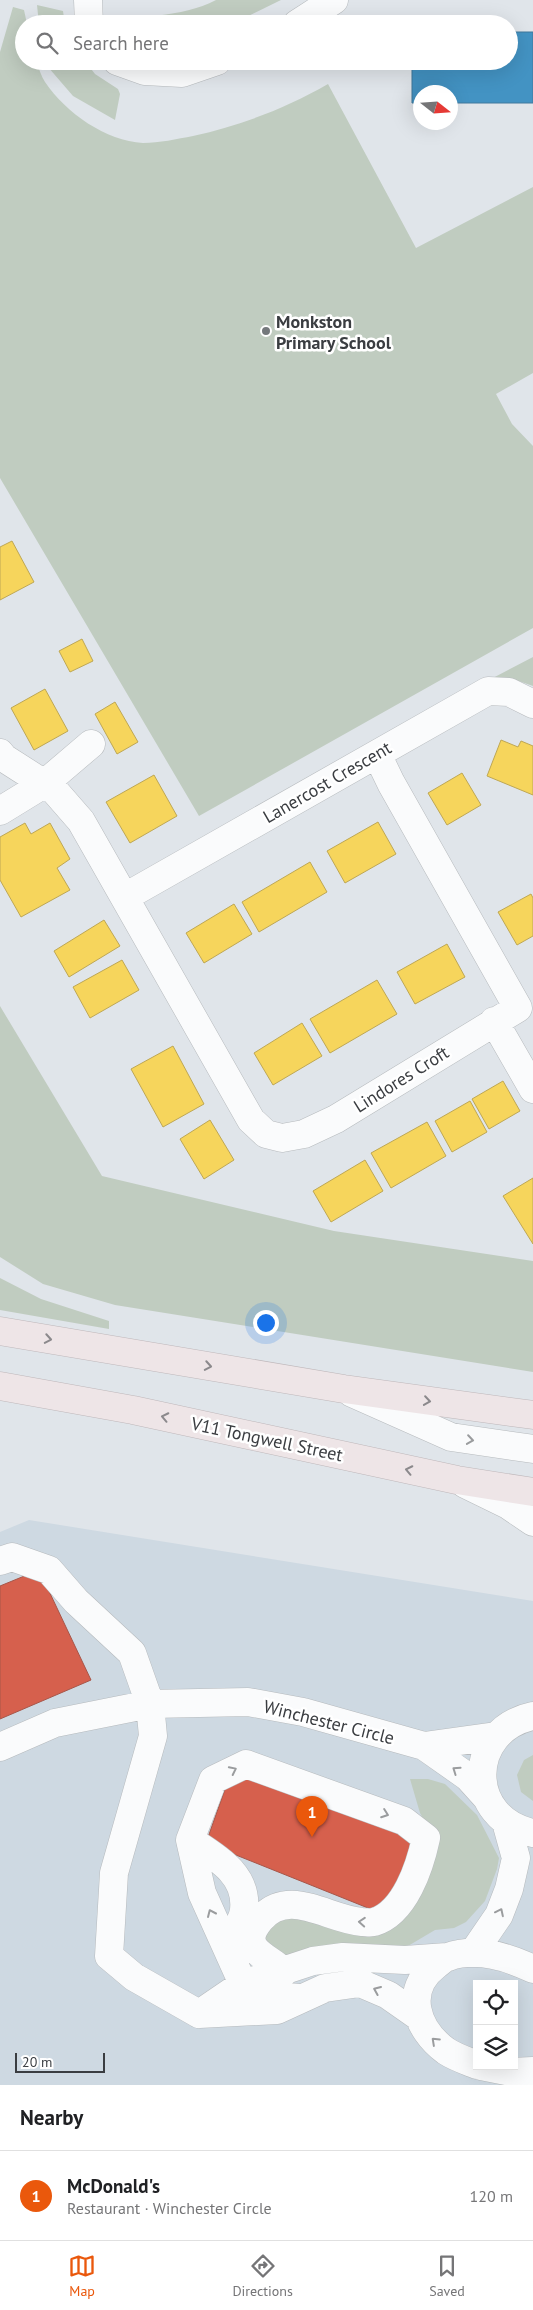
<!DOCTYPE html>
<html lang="en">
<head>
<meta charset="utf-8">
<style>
	body { margin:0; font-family:"PT Sans",sans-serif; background:#f2f2f2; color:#202124 }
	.controls { position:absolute; right:15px; bottom:15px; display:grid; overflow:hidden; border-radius:0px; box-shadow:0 5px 20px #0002 }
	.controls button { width:45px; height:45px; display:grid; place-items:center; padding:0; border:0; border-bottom:1px solid #e0e0e0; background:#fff; color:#202124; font:25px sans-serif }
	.compass { position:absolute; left:413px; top:85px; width:45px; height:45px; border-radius:50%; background:#fff; box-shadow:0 5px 20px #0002; rotate:107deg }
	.scale { position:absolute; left:15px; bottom:12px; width:90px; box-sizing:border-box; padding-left:5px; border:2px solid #3a3d41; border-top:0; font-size:14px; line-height:18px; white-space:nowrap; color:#3a3d41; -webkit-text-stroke:4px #fff; paint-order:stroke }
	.you { position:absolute; left:265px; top:1322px; width:18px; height:18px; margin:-12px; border:4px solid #fff; border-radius:50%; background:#1a73e8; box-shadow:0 0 0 8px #1a73e833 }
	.badge { display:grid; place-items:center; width:32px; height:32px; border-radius:50%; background:#ea580c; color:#fff; font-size:16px; font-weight:700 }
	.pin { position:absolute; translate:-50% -41px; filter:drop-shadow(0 1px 2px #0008) }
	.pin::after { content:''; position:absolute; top:26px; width:18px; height:15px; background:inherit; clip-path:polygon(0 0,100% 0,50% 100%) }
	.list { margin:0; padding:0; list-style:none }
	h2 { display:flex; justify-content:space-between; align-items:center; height:65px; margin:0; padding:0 20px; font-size:21px }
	h2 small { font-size:16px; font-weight:400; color:#757577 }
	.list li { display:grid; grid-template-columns:32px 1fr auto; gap:15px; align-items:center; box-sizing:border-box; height:90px; padding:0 20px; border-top:1px solid #e0e0e0 }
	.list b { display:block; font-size:19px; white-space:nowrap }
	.list p { margin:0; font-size:16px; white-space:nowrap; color:#757577 }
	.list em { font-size:16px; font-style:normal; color:#757577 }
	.icon { flex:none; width:28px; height:28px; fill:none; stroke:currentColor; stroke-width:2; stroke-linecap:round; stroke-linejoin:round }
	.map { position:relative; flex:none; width:533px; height:2085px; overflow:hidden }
	.search { position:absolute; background:#fff; box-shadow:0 5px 20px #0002; left:15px; right:15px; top:15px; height:55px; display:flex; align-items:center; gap:12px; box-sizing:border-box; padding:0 18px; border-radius:28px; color:#757577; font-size:19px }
	.sheet { height:155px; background:#fff }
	nav { display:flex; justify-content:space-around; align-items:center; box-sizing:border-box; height:70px; border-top:1px solid #e0e0e0; background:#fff; font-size:14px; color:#757577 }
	nav a { display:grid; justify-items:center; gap:2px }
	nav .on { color:#ea580c }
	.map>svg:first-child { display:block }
</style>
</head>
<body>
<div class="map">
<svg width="533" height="2085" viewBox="0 0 533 2085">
	<rect width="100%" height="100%" fill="#e0e5ea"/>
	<path fill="#ced9e2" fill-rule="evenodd" d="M29 1520 533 1601V2085H0V1532ZM477 1984H514V2066H477Z"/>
	<path fill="#c0ccc0" d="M216 0H281L232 24H99L98 18C137 17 181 18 216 0Z
		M37 5 63 11 65 24H39Z
		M13 7 24 10 27 24H24V61H36C39 68 41 76 45 82 66 113 106 141 143 143 159 143 177 139 193 136 242 125 284 109 328 84L416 248 533 187V373L496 394 512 424 533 446V628L199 816 0 478V52Z
		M47 61H85L95 74 118 89 120 94 115 120 73 96 48 67Z
		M533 657V686L513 679 489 680Z
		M0 1006 102 1176 334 1231 533 1261V1372L115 1305 43 1284 0 1257Z
		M0 1278 41 1299 109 1321V1329L0 1310Z
		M533 1755V1801L521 1792 517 1775 524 1760Z
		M410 1779H428L445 1784 477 1815 499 1858 497 1869 485 1901 466 1922 454 1928 435 1930 408 1946 394 1950 293 1959 267 1948 263 1931 285 1913 363 1929 430 1831 420 1813Z"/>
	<path fill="#f6d55c" stroke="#bea754" d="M12 541 34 582 0 600V547Z
		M82 639 93 661 70 672 59 651Z
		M45 689 68 731 34 750 11 708Z
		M115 702 138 742 117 754 95 714Z
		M501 740 518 747 521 741 533 746V795L487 776Z
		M462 773 481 805 447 825 428 793Z
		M154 775 177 816 130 843 106 802Z
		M378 822 396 854 345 883 327 851Z
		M25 823 31 834 50 823 70 859 57 868 70 890 21 917 0 880V837Z
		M310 862 327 892 259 932 242 902Z
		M531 894 533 898V936L517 945 498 912Z
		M234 904 252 934 204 963 186 933Z
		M104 920 120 946 69 977 54 951Z
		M447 944 465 977 415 1004 397 972Z
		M122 960 139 990 90 1018 73 987Z
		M377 980 397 1014 330 1053 310 1019Z
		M302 1023 322 1056 273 1085 254 1053Z
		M173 1046 204 1104 163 1127 131 1069Z
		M503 1081 520 1111 489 1129 472 1099Z
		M470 1101 487 1132 452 1152 435 1121Z
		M210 1120 234 1160 204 1179 180 1139Z
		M427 1122 446 1156 391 1188 371 1153Z
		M365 1160 383 1191 331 1222 313 1191Z
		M533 1178V1244L503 1196Z"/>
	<path fill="#d6604d" stroke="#a75649" d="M39 1570 91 1680 0 1719V1586Z
		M246 1767 412 1830 421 1847 378 1912 206 1843 229 1778Z"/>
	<path fill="#4393c3" stroke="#40799c" d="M509 32H533V103H450V92H420V103H412V61H509Z"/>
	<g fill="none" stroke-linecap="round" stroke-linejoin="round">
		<defs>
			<path id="minor" d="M88 0 89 24
				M297 24 334 0
				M117 61 145 71 182 73 217 61
				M0 753 4 758 54 790 81 821 251 1120 266 1134 282 1138 304 1134 336 1119 518 1008 391 783 377 754
				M0 811 44 784 91 744
				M125 897 488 691 509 692 533 704
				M494 1021 533 1089
				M352 1393 451 1437 533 1449
				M465 1484 508 1505 533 1522
				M0 1561 12 1557 49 1570 76 1601 132 1653 150 1704 153 1736 114 1873 109 1956 134 1977 199 2014 243 1984 313 1961 343 1957 405 1960 447 1957
				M533 1716C466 1730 465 1819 533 1833
				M424 1746 496 1736
				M0 1747 55 1723 150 1704 248 1702 303 1712 424 1746 468 1777 486 1797
				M190 1840C216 1857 248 1874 244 1910 243 1920 234 1933 229 1942
				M473 1953 499 1915 509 1889 516 1858 506 1822
				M284 1972C269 1956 236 1950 260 1920 288 1886 327 1919 362 1922 366 1922 371 1923 374 1922 405 1913 420 1866 426 1838L404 1821 246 1764 213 1780 190 1840 202 1893 243 1984 267 1995 298 1998
				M199 2014 277 2010 325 1988 360 1983 388 1995 418 2016
				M477 2065C467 2061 455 2057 446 2051 416 2029 403 1990 436 1965 440 1962 444 1958 448 1957 476 1947 508 1957 533 1969
				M481 2066 511 2072 533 2071"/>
			<path id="highway" d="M0 1331 344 1389 533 1415
				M0 1386 133 1410 457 1480 533 1492"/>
		</defs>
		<use href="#minor" stroke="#b6babd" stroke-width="29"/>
		<use href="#highway" stroke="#beb7ba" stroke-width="29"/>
		<use href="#minor" stroke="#fafbfc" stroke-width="28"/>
		<use href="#highway" stroke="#eee5e7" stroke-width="28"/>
	</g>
	<defs><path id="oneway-chevron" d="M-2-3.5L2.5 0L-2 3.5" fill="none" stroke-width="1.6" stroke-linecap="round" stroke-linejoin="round" transform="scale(1.25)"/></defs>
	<g stroke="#8b898c">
		<use href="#oneway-chevron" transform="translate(48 1339) rotate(10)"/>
		<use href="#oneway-chevron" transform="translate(208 1366) rotate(10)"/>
		<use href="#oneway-chevron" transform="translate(427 1401) rotate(8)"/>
		<use href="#oneway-chevron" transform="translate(165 1417) rotate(-168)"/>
		<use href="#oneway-chevron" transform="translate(409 1470) rotate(-168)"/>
	</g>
	<g stroke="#9a9c9e">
		<use href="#oneway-chevron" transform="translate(470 1440) rotate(8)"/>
		<use href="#oneway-chevron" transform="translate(233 1770) rotate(-26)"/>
		<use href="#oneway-chevron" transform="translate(456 1770) rotate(-145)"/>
		<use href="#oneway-chevron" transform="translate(385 1814) rotate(20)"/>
		<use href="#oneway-chevron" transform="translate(500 1912) rotate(-64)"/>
		<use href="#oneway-chevron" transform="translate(211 1913) rotate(-114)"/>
		<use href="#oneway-chevron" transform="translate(362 1922) rotate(-176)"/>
		<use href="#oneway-chevron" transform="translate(377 1990) rotate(-157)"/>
		<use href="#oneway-chevron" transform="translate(435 2041) rotate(-137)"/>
	</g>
	<circle fill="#74787c" stroke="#fff" stroke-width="2" cx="266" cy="331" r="5"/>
	<g text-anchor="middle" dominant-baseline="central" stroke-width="5" stroke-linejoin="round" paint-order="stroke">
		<g font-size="18" font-weight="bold" fill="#3a3d41" stroke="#fff" text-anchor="start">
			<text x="276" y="321">Monkston<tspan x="276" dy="21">Primary School</tspan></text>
		</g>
		<g font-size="18" fill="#3a3d41" stroke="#fff">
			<text transform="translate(327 782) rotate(-30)">Lanercost Crescent</text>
			<text transform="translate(401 1079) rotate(-32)">Lindores Croft</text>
			<text transform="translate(267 1439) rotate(12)">V11 Tongwell Street</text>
			<text transform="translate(329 1722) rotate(14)">Winchester Circle</text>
		</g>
	</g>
</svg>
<div class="controls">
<button><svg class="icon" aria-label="locate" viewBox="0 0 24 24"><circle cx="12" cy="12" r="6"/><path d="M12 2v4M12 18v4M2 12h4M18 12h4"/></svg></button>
<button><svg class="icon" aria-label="layers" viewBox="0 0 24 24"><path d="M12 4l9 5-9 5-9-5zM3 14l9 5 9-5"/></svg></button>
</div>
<svg class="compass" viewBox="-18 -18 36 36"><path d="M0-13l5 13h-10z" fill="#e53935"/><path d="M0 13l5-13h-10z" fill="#757577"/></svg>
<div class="scale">20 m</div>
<div class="you"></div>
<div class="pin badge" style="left:312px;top:1837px">1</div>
<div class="search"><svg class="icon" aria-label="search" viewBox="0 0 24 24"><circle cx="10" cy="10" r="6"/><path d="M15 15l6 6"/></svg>Search here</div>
</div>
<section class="sheet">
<h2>Nearby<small></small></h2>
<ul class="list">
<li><span class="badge">1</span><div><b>McDonald's</b><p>Restaurant · Winchester Circle</p></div><em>120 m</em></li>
</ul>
</section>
<nav>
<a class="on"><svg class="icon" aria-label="map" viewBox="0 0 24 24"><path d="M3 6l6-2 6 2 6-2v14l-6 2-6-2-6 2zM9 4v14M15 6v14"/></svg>Map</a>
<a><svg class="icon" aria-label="directions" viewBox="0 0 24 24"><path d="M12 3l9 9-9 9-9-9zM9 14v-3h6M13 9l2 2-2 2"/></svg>Directions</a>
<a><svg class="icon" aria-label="saved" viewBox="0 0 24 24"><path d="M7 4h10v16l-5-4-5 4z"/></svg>Saved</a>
</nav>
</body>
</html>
